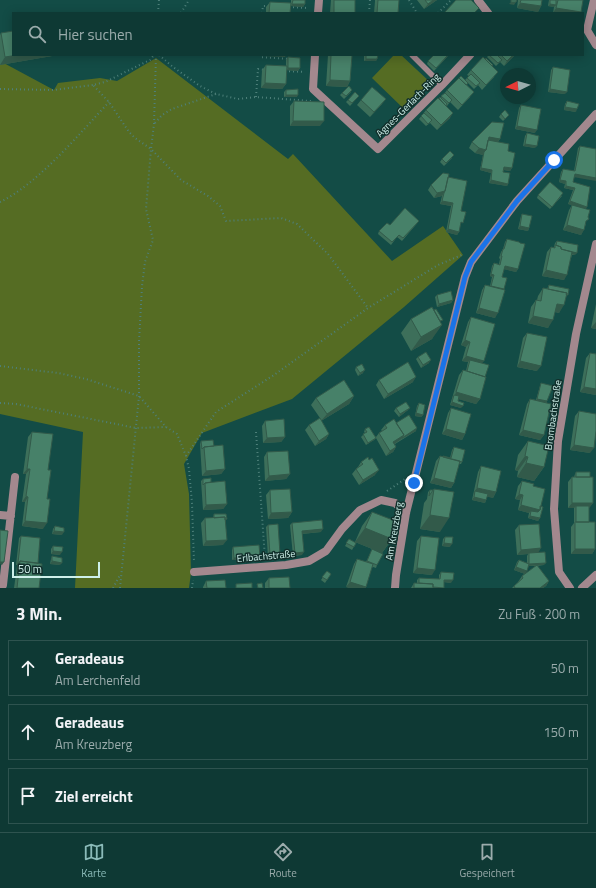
<!DOCTYPE html>
<html lang="de">
<head>
<meta charset="utf-8">
<style>
	body { margin:0; font-family:"Titillium Web",sans-serif; background:#1c4440; color:#f1f3f6 }
	.compass { position:absolute; left:500px; top:68px; width:36px; height:36px; border-radius:50%; background:#0e3934; box-shadow:0 2px 10px #0003; rotate:265deg }
	.scale { position:absolute; left:12px; bottom:10px; width:88px; box-sizing:border-box; padding-left:4px; border:2px solid #cef0ea; border-top:0; font-size:11px; line-height:14px; white-space:nowrap; color:#cef0ea; -webkit-text-stroke:3px #112f2b; paint-order:stroke }
	.stop { position:absolute; width:12px; height:12px; margin:-9px; border:3px solid #1a73e8; border-radius:50%; background:#fff }
	.stop.end { background:#1a73e8; border-color:#fff; box-shadow:0 1px 4px #0008 }
	.list { margin:0; padding:0; list-style:none }
	h2 { display:flex; justify-content:space-between; align-items:center; height:52px; margin:0; padding:0 16px; font-size:17px }
	h2 small { font-size:13px; font-weight:400; color:#9bacac }
	.list li { display:grid; grid-template-columns:26px 1fr auto; gap:12px; align-items:center; box-sizing:border-box; height:56px; margin:0 8px 8px; padding:0 8px; border:1px solid #2e534f; border-radius:0px }
	.list b { display:block; font-size:15px; white-space:nowrap }
	.list p { margin:0; font-size:13px; white-space:nowrap; color:#9bacac }
	.list em { font-size:13px; font-style:normal; color:#9bacac }
	.icon { flex:none; width:22px; height:22px; fill:none; stroke:currentColor; stroke-width:2; stroke-linecap:round; stroke-linejoin:round }
	.map { position:relative; flex:none; width:596px; height:588px; overflow:hidden }
	.search { position:absolute; background:#0e3934; box-shadow:0 2px 10px #0003; left:12px; right:12px; top:12px; height:44px; display:flex; align-items:center; gap:10px; box-sizing:border-box; padding:0 14px; border-radius:0px; color:#9bacac; font-size:15px }
	.sheet { height:244px; background:#0e3934 }
	nav { display:flex; justify-content:space-around; align-items:center; box-sizing:border-box; height:56px; border-top:1px solid #2e534f; background:#0e3934; font-size:11px; color:#9bacac }
	nav a { display:grid; justify-items:center; gap:2px }
	nav .on { color:#8bbbb9 }
	.map>svg:first-child { display:block }
</style>
</head>
<body>
<div class="map">
<svg width="596" height="588" viewBox="0 0 596 588">
	<rect width="100%" height="100%" fill="#134c46"/>
	<path fill="#556c23" d="M394 55H401L431 83 405 110 372 78Z
		M156 58 288 159 293 154 392 261 443 226 463 255 404 307 292 399 202 433 184 464 189 494 191 573 189 588H75L83 432 0 414V61L54 90 58 83 100 78 117 81Z"/>
	<g fill="none" stroke-linecap="round" stroke-linejoin="round">
		<path stroke="#4e807a" stroke-width="2" stroke-dasharray="1 3" stroke-linecap="butt" d="M409 0 417 13
			M289 7 308 8
			M158 13 159 0
			M181 13 189 0
			M262 13 263 6H268
			M369 13 370 0
			M438 13 451 0
			M156 55 154 124 151 149 181 180 208 196 220 206 226 221 281 218 297 224 328 254 368 308
			M159 55 173 67 200 86 216 94 238 99 256 97 311 101
			M260 55V57L290 59
			M285 71 305 72
			M0 89 54 90 93 85
			M256 97 258 69 265 70
			M155 123 162 115 172 109 216 94
			M0 202C38 184 80 133 109 102
			M0 366 58 373 86 379 139 396 166 427 177 434 186 456 189 469 192 503 194 562
			M0 403 16 404 136 428 166 427
			M256 432 265 558
			M186 456 216 412 274 375 368 308 438 265 464 254
			M387 491 405 479
			M113 588 120 575
			M120 588 139 396V342L142 286 145 262 153 240 146 209 151 149 135 138 129 132 109 102 93 85 105 82 150 60 154 55
			M192 588 193 580"/>
		<path stroke="#a3888e" stroke-width="5.5" d="M412 55 442 85"/>
		<path stroke="#a3888e" stroke-width="8" d="M478 0 488 13
			M594 0 587 30 596 45
			M318 13 319 0
			M315 55 313 89 378 149 442 85 470 55
			M0 515 11 516
			M194 572 286 565 309 561 326 551 342 529 360 510 381 500 395 503 406 513
			M3 585 15 477
			M395 588 396 575 406 513 465 277 471 262 517 201 596 114
			M570 588 559 572 554 509 558 441 576 334 596 244
			M582 588 596 575"/>
	</g>
	<path fill="#3d6f5a" d="M291 0H305V4L303 7 291 6 290 13H266V7L270 2 291 3Z
		M331 0H355V13H330Z
		M375 0H399L398 13H374L375 1Z
		M417 0H437L424 9Z
		M518 0H542L541 6 538 12 517 8Z
		M549 0H583L553 13 554 7 548 6Z
		M1 33 13 55H52V56L0 65V35Z
		M328 55H352L350 81 347 87 326 86Z
		M364 55H378L377 59 376 61H364Z
		M489 55H515L504 66 500 62 496 66 487 57Z
		M448 56 434 71 427 64 428 61Z
		M288 57 300 68 298 71 286 70V84L282 89 261 88 262 70 266 65 286 66V60Z
		M492 66 494 77 482 90 478 85 474 89 465 80 469 76 467 75 471 70Z
		M553 67 565 94 548 92 551 70Z
		M468 83 467 85 470 97 458 110 450 102 447 106H446L450 118 437 130 430 123 426 126 419 119 426 110 439 98H441L447 90Z
		M286 90 297 97H284V92Z
		M351 92 344 99 340 95 342 93Z
		M359 96 350 106 346 102 348 100Z
		M361 100 382 104 370 117 357 105Z
		M294 101 320 126H290V106Z
		M567 101 576 112 564 110 565 104Z
		M521 105 535 133 515 129 519 108Z
		M501 114 509 115 503 121 499 117Z
		M527 133 535 148 523 146 525 136Z
		M500 139 498 142 508 151 512 168 510 171 504 170 503 172 508 184 507 186 489 183 491 173 480 170 483 155 475 153 469 148 472 142Z
		M580 146 573 182 587 207 585 208 586 224 581 235 563 230 569 210 572 205 568 204 573 190 564 188 565 184 559 182 561 172 563 169 574 171 578 148Z
		M452 158 444 166 440 162 442 159Z
		M448 177 461 211V225H460L459 232 457 235 446 232 451 206 440 204 442 196 434 198 428 190 431 185Z
		M538 195 562 196 550 209 537 198Z
		M522 214 529 228 528 231 518 229 521 216Z
		M419 221 402 241 397 237 391 245 378 234 379 231 390 225Z
		M507 239 518 269 516 272 504 269 502 277 504 289 495 318 476 313 482 290 485 285 490 286 492 277 490 276 492 266 494 263 499 264 500 259 499 258 501 252 503 249 505 242Z
		M557 241 575 255H572L564 280 542 276 547 252 551 247H554L555 243Z
		M549 285 566 298 559 313 555 312 548 328 528 323 531 307 536 300H537L538 296 543 288 547 289Z
		M437 295 453 300 451 303 437 307 435 297Z
		M596 304V329L591 328Z
		M471 317 485 377 480 399 476 404 459 399 458 401 461 408 450 405 459 375 463 370 466 371 468 362 462 361 466 347 461 345 468 322Z
		M411 319 440 322 432 339 411 351 401 333Z
		M527 333 537 371 517 367 523 338Z
		M590 353 596 354V395L580 392 586 358Z
		M418 357 429 363 421 368 416 359Z
		M356 367 363 373 358 376 355 370Z
		M379 380 413 382 384 399 376 385Z
		M541 383 547 403 544 435 540 440 519 435 527 404 530 399 536 400 540 386Z
		M354 396 349 404 321 421 329 434 326 439 315 446 305 430 309 425 320 418 311 405 316 398Z
		M419 403 423 415 421 417 415 416 417 406Z
		M396 408 408 410 399 417 394 411Z
		M451 408 465 434 462 440 442 434 448 413Z
		M579 411 590 453 570 450 575 416Z
		M265 421 285 437 281 442 263 443 262 426Z
		M396 423 416 431 395 444 396 447 393 452 386 456 376 438 374 440 366 445 361 437 365 433 364 432 365 429 376 437 379 433 382 431 381 430 385 425Z
		M32 432 48 470 43 529 22 526 25 502H22L26 474H23L28 437Z
		M201 441 214 446 225 469 221 474 202 476 200 444Z
		M528 441 544 467 534 481 517 477 518 471 515 470 518 455Z
		M454 447 462 462 461 464H459L454 483 451 488 430 483 436 461 440 456 450 458 452 450Z
		M267 452 290 474 286 479 265 481 264 457Z
		M361 462 375 475 359 485 352 474 356 469 358 467Z
		M481 466 496 492 493 498 487 496 486 500 485 503 472 500 478 472Z
		M576 472 590 477 593 503 589 508V522L595 549 592 554H571V527L574 523V508H568V482L572 477H574L575 474Z
		M203 479 211 482 227 504 223 509 203 510 201 481Z
		M522 481 533 486 540 506V518L538 521 528 518 529 513 518 510 520 500 515 499 518 486Z
		M434 489 440 532 420 529 424 503 427 499 428 492 430 490H433Z
		M270 490 292 512 288 518 268 519 266 495Z
		M372 512 392 539 382 553 355 542 362 526Z
		M214 514 225 521 223 545 203 546 201 523 205 518H213Z
		M292 523 321 532 302 534V555L293 556 290 525Z
		M268 525 279 557H268L266 527Z
		M519 525 538 552 544 565 537 566 549 581 546 586 543 588H512L514 586 519 582H518L522 576 536 566H528L525 574 514 570 517 562 519 560 527 563V556L528 554 517 555 515 530Z
		M55 526 62 535 52 534 53 529Z
		M21 536 38 563 39 588H14L17 566V565H16L19 538Z
		M421 536 432 575 413 573 417 541Z
		M445 537 450 547 442 546 443 539Z
		M349 539 356 543 352 550 345 546Z
		M53 546 60 555 51 554V549Z
		M233 547 260 556 258 559 232 560V550Z
		M372 549 377 565 376 568 373 567 346 587 354 564 357 559 366 562 371 552Z
		M52 556 60 565 50 564 51 559Z
		M327 571 331 574 325 583 321 580Z
		M441 572 451 583 444 582V588H411L414 583H417V580L419 578 439 579V575Z
		M269 578 290 588H265V583Z
		M206 581 226 588H203V587Z"/>
	<path fill="#325a4a" d="M433 0H437L424 9 428 4Z
		M511 2H516L514 5 509 4Z
		M520 3 541 6 538 12 517 8Z
		M292 4H305L303 7 291 6Z
		M550 4 556 5 554 7 548 6Z
		M556 8 581 12 580 13H553Z
		M18 55H52V56L0 65 5 57Z
		M264 55H286L285 57 263 56Z
		M513 55H515L504 66 507 61Z
		M366 59H377L376 61H364Z
		M288 68H300L298 71 286 70Z
		M330 80 350 81 347 87 326 86Z
		M265 83 286 84 282 89 261 88Z
		M550 89 567 92 565 94 548 92Z
		M286 95H298L297 97H284Z
		M386 99 382 104 370 117 374 112Z
		M565 107 577 109 576 112 564 110Z
		M453 113 450 118 437 130 441 125Z
		M293 121H324L320 126H290Z
		M517 126 537 130 535 133 515 129Z
		M489 137 500 139 496 144 487 139Z
		M525 144 537 146 535 148 523 146Z
		M479 148 486 150 483 155 475 153Z
		M504 167 512 168 510 171 503 170Z
		M481 168 492 170 491 173 480 170Z
		M575 174 596 178V181L573 177Z
		M491 180 508 184 507 186 489 183Z
		M560 180 566 181 565 184 559 182Z
		M566 186 575 188 573 190 564 188Z
		M445 191 442 196 434 198 437 193Z
		M442 201 453 203 451 206 440 204Z
		M570 201 587 207 585 209 568 204Z
		M567 225 584 230 581 235 563 230Z
		M520 226 529 228 528 231 518 229Z
		M448 229 459 232 457 235 446 232Z
		M555 248 577 253 575 255 553 251Z
		M505 266 518 269 516 272 503 269Z
		M546 270 567 275 564 280 542 276Z
		M491 274 494 275 492 277 490 276Z
		M453 300 451 303 437 307 439 304Z
		M557 304 564 305 559 313 551 311Z
		M479 308 498 313 495 318 476 313Z
		M533 316 553 320 548 328 528 323Z
		M596 322V329L591 328Z
		M442 325 432 339 411 351 421 337Z
		M465 340 470 342 466 347 461 345Z
		M466 356 484 361 480 366 470 360 468 362 462 361Z
		M431 360 429 363 421 368 423 365Z
		M520 361 541 366 537 371 517 367Z
		M365 370 363 373 358 376 360 373Z
		M416 377 413 382 384 399 388 394Z
		M584 387 596 389V395L580 392Z
		M456 392 480 399 476 404 454 398Z
		M354 396 349 404 321 421 327 414Z
		M537 399 547 401 546 404 536 401Z
		M452 402 463 406 461 408 450 405Z
		M410 408 408 410 399 417 400 414Z
		M416 413 423 415 421 417 415 416Z
		M417 428 416 431 400 440 402 438Z
		M446 429 465 434 462 440 442 434Z
		M523 430 544 435 540 440 519 435Z
		M329 434 326 439 315 446 319 441Z
		M404 435 400 440 390 447 393 442Z
		M285 437 281 442 263 443 267 438Z
		M376 438 374 440 366 445 368 443Z
		M574 445 594 448 590 453 570 450Z
		M396 447 393 452 386 456 390 451Z
		M525 456 528 457 518 471 515 470Z
		M526 463 544 467 534 481 517 477Z
		M27 469H30L26 474H23Z
		M225 469 221 474 202 476 206 471Z
		M379 470 375 475 359 485 363 480Z
		M290 474 286 479 265 481 269 476Z
		M434 478 454 483 451 488 430 483Z
		M477 488 496 492 493 498 474 494 475 491 473 493Z
		M519 494 523 495 520 500 515 499Z
		M26 496 28 497 25 502H22Z
		M474 497 486 500 485 503 472 500Z
		M572 503H593L589 508 576 506 574 508H568Z
		M227 504 223 509 203 510 206 505Z
		M521 505 540 510 536 515 531 511 529 513 518 510Z
		M292 512 288 518 268 519 271 513Z
		M430 515 449 518 440 532 420 529Z
		M530 516 540 518 538 521 528 518Z
		M25 521 47 523 43 529 22 526Z
		M365 528 392 539 382 553 355 542Z
		M323 529 321 532 300 534 302 531Z
		M54 531 64 532 62 535 52 534Z
		M227 540 223 545 203 546 206 541Z
		M444 543 452 544 450 547 442 546Z
		M541 548 538 553H529L528 554 517 555 521 550Z
		M575 549H595L592 554H571Z
		M53 551 62 552 60 555 51 554Z
		M304 552 302 555 293 556 295 553Z
		M280 554 279 557H268L270 555Z
		M260 556 258 559 232 560 234 558Z
		M52 561 62 563 60 565 50 564Z
		M0 562H4L2 565 0 564Z
		M546 563 544 565 528 566 529 564Z
		M516 567 527 571 525 574 514 570Z
		M417 568 435 570 432 575 413 573Z
		M444 580H453L451 583 443 582Z
		M549 581 546 586 543 588H540Z
		M350 582 366 587V588H348L346 587Z
		M418 586 444 588H417Z"/>
	<path fill="#478169" stroke="#325a4a" d="M293 0H305V4H292Z
		M334 0H355V13H334Z
		M378 0H399L398 13H377Z
		M425 0H433L428 4Z
		M456 0H471L479 8 474 13H444Z
		M511 0H517L516 2H511Z
		M521 0H542L541 6 520 3Z
		M550 0H556V5L550 4Z
		M558 0H583L581 12 556 8Z
		M270 2 291 3 290 13H269Z
		M13 31V55H18L5 57 1 33Z
		M331 55H352L350 81 330 80Z
		M366 55H378L377 59H366Z
		M434 55H448L436 68 428 61Z
		M489 55H497L502 60 498 63Z
		M501 55H513L507 61Z
		M288 57 300 58V68H288Z
		M483 57 498 72 486 85 471 70Z
		M486 58 493 65 492 66 485 59Z
		M266 65 287 66 286 84 265 83Z
		M553 67 570 70 567 92 550 89Z
		M471 74 480 83 476 86 467 78Z
		M461 76 468 83 466 85 459 78Z
		M459 78 474 92 462 105 447 90Z
		M349 86 352 90 346 96 342 93Z
		M372 87 386 99 374 112 361 100Z
		M298 89V95H286V90Z
		M355 92 359 96 352 103 348 100Z
		M445 93 452 100 449 103 441 96Z
		M440 97 447 104 446 106 439 98Z
		M438 98 453 113 441 125 426 110Z
		M294 101 324 102V121H293Z
		M567 101 579 104 577 109 565 107Z
		M521 105 541 109 537 130 517 126Z
		M505 110 509 115 505 119 501 114Z
		M424 113 432 120 428 124 421 116Z
		M492 122 504 123 500 139 489 137 486 150 479 148 472 142Z
		M527 133 539 136 537 146 525 144Z
		M488 140 509 144 508 151 515 153 512 168 504 167 503 172 510 173 508 184 491 180 492 170 481 168 484 152 486 150Z
		M580 146 596 149V178L575 174 573 182 590 187 587 207 570 201 575 188 566 186V181L560 180 563 169 575 171Z
		M450 151 454 155 446 163 442 159Z
		M443 173 449 174 445 191 437 193 431 185Z
		M448 177 467 181 461 211 466 212 463 223 461 222 459 232 448 229 453 203 442 201 444 193 445 191Z
		M550 182 563 193 552 207 538 195Z
		M572 205 590 210 588 217 589 219 586 221 584 230 567 225Z
		M405 208 419 221 403 238 399 235 392 242 379 231 387 223 390 225Z
		M522 214 532 216 529 228 520 226Z
		M507 239 519 242 520 243 525 244 518 269 505 266 502 277 507 278 504 289 491 286 494 275 491 274 494 263 500 265 502 256H501L503 249H504Z
		M557 241 578 245 577 253 561 249V247L556 245Z
		M555 245 561 247V249L572 252 567 275 546 270 551 247 555 248Z
		M485 285 505 290 498 313 479 308Z
		M549 285 569 289 568 295H566L567 293 548 289Z
		M543 288 567 293 564 305 557 304 553 320 533 316 536 300 541 301Z
		M451 291 453 300 439 304 437 295Z
		M432 307 442 325 421 337 411 319Z
		M436 309 443 320 440 321 434 310Z
		M471 317 495 324 484 361 466 356 470 342 465 340Z
		M527 333 547 337 541 366 520 361Z
		M426 352 431 360 423 365 418 357Z
		M590 353 596 354V389L584 387Z
		M470 360 489 365 485 377 467 371Z
		M408 362 416 377 388 394 379 380Z
		M362 364 365 370 360 373 356 367Z
		M463 370 486 377 480 399 456 392Z
		M344 380 354 396 327 414 316 398Z
		M541 383 553 386 547 401 537 399Z
		M454 395 459 396 458 401 464 403 463 406 452 402Z
		M530 399 551 404 544 435 523 430Z
		M406 402 410 408 400 414 396 408Z
		M419 403 425 405 423 415 416 413Z
		M451 408 471 414 465 434 446 429Z
		M579 411 596 414V431L594 448 574 445Z
		M409 415 417 428 402 438 404 435 396 423Z
		M320 418 329 434 319 441 309 425Z
		M284 419 285 437 267 438 265 421Z
		M394 419 404 435 393 442 396 447 390 451 379 433 387 428 385 425Z
		M369 427 376 438 368 443 363 434 367 432 365 429Z
		M32 432 53 434 48 470H51L47 499H50L47 523 25 521 28 497 26 496 30 469H27Z
		M213 440 214 446 204 447 202 449 201 441Z
		M528 441 549 446 544 467 526 463 528 457 525 456Z
		M223 445 225 469 206 471 204 447Z
		M454 447 465 450 462 462 443 457V456L451 458Z
		M288 451 290 474 269 476 267 452Z
		M440 456 460 461 454 483 434 478Z
		M368 457 369 460 372 458 379 470 363 480 356 469 363 464 361 462Z
		M481 466 501 471 496 492 477 488Z
		M576 472H590V477H576Z
		M572 477H593V503H572Z
		M211 478V482L205 483 203 485V479Z
		M225 481 227 504 206 505 205 483Z
		M522 481 534 484 533 486 545 489 540 510 521 505 523 495 519 494Z
		M290 489 292 512 271 513 270 490Z
		M434 489 454 492 449 518 430 515Z
		M430 490H433L429 496Z
		M475 491 488 494 486 500 474 497Z
		M540 506 543 507 540 518 530 516 531 511 538 512 540 510Z
		M576 506H589V522H576Z
		M372 512 398 522 392 539 365 528Z
		M214 514H226L227 519 225 520V517L214 518Z
		M225 517 227 540 206 541 205 518Z
		M322 520 323 529 302 531 304 552 295 553 292 523Z
		M575 522H595V549H575Z
		M278 524 280 554 270 555 268 525Z
		M539 524 541 548 521 550 519 525Z
		M55 526 64 528V532L54 531Z
		M0 530 8 531 4 562H0Z
		M21 536 40 538 38 563 20 561 19 563H18Z
		M421 536 439 538 435 570 417 568Z
		M445 537H453L452 544 444 543Z
		M349 539 356 543 354 547 346 543Z
		M259 545 260 556 234 558 233 547Z
		M53 546 63 547 62 552 53 551Z
		M372 549 383 554 377 565 367 561Z
		M545 552 546 563 529 564 527 571 516 567 519 560 529 564V553Z
		M52 556 62 558V563L52 561Z
		M357 559 373 564 366 587 350 582Z
		M20 561 42 564 39 588H17Z
		M537 565 549 581 540 588H515L514 586 523 578 522 576Z
		M327 571 331 574 327 580 322 577Z
		M441 572 454 573 453 580H444V588L433 587V584L419 583V578L440 579Z
		M289 577 290 588H269V578Z
		M225 580 226 588H207L206 581Z
		M252 583V588H236V584Z
		M262 583 263 588H258L257 584Z
		M414 583 433 584V588H414Z"/>
	<g fill="none" stroke-linecap="round" stroke-linejoin="round">
		<path stroke="#1a73e8" stroke-width="5" d="M414 483 465 277 471 262 517 201 554 160"/>
	</g>
	<g text-anchor="middle" dominant-baseline="central" stroke-width="3" stroke-linejoin="round" paint-order="stroke">
		<g font-size="10" fill="#cef0ea" stroke="#112f2b">
			<text transform="translate(408 105) rotate(-45)">Agnes-Gerlach-Ring</text>
			<text transform="translate(553 415) rotate(-82)">Brombachstraße</text>
			<text transform="translate(394 531) rotate(-80)">Am Kreuzberg</text>
			<text transform="translate(266 556) rotate(-5)">Erlbachstraße</text>
		</g>
	</g>
</svg>
<svg class="compass" viewBox="-18 -18 36 36"><path d="M0-13l5 13h-10z" fill="#e53935"/><path d="M0 13l5-13h-10z" fill="#9bacac"/></svg>
<div class="scale">50 m</div>
<div class="stop" style="left:554px;top:160px"></div>
<div class="stop end" style="left:414px;top:483px"></div>
<div class="search"><svg class="icon" aria-label="search" viewBox="0 0 24 24"><circle cx="10" cy="10" r="6"/><path d="M15 15l6 6"/></svg>Hier suchen</div>
</div>
<section class="sheet">
<h2>3 Min.<small>Zu Fuß · 200 m</small></h2>
<ul class="list">
<li><svg class="icon" aria-label="ahead" viewBox="0 0 24 24"><path d="M12 20V5M6 11l6-6 6 6"/></svg><div><b>Geradeaus</b><p>Am Lerchenfeld</p></div><em>50 m</em></li>
<li><svg class="icon" aria-label="ahead" viewBox="0 0 24 24"><path d="M12 20V5M6 11l6-6 6 6"/></svg><div><b>Geradeaus</b><p>Am Kreuzberg</p></div><em>150 m</em></li>
<li><svg class="icon" aria-label="arrive" viewBox="0 0 24 24"><path d="M6 21V4h12l-3 4 3 4H6"/></svg><div><b>Ziel erreicht</b></div></li>
</ul>
</section>
<nav>
<a class="on"><svg class="icon" aria-label="map" viewBox="0 0 24 24"><path d="M3 6l6-2 6 2 6-2v14l-6 2-6-2-6 2zM9 4v14M15 6v14"/></svg>Karte</a>
<a><svg class="icon" aria-label="directions" viewBox="0 0 24 24"><path d="M12 3l9 9-9 9-9-9zM9 14v-3h6M13 9l2 2-2 2"/></svg>Route</a>
<a><svg class="icon" aria-label="saved" viewBox="0 0 24 24"><path d="M7 4h10v16l-5-4-5 4z"/></svg>Gespeichert</a>
</nav>
</body>
</html>
